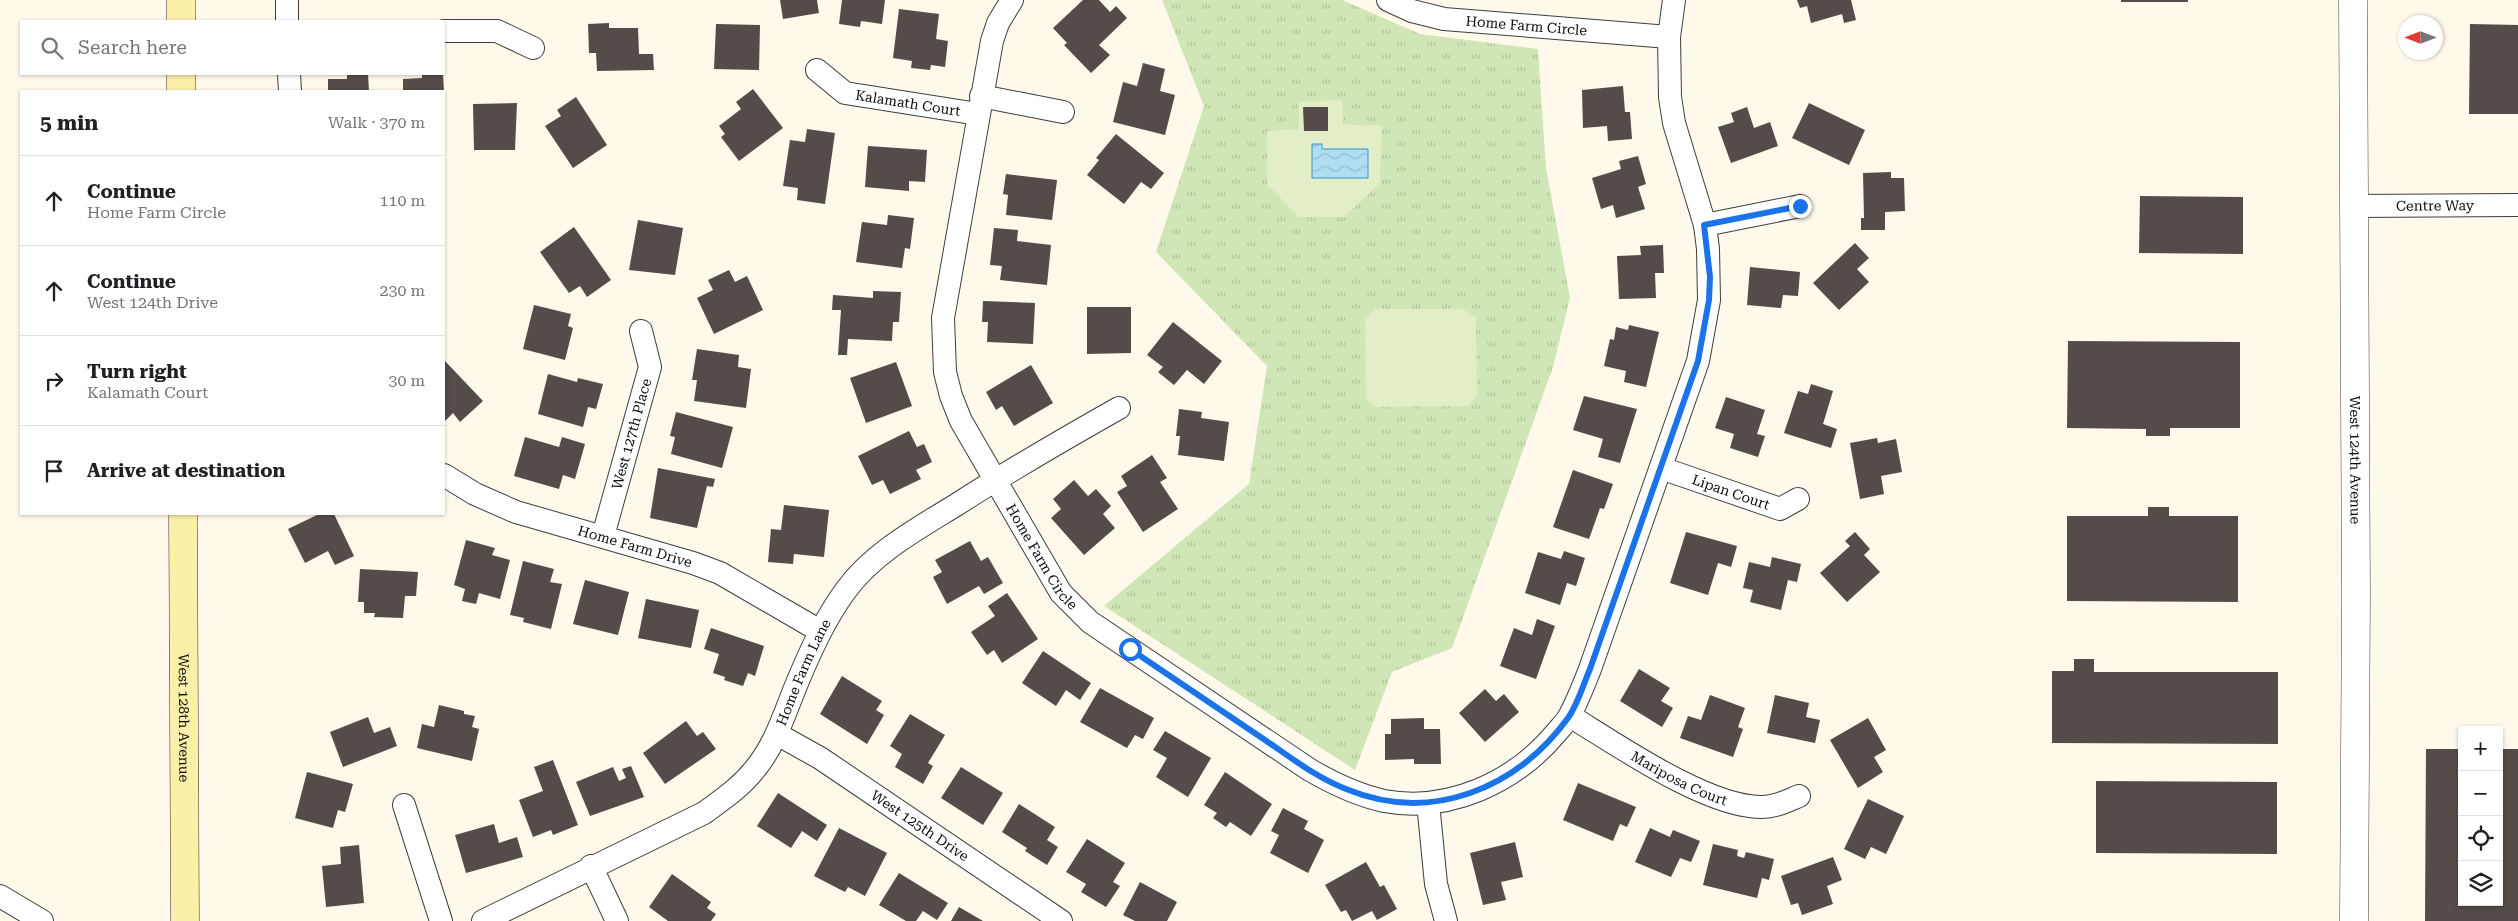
<!DOCTYPE html>
<html lang="en">
<head>
<meta charset="utf-8">
<style>
	body { margin:0; font-family:"Roboto Serif",serif; background:#f6f6f6; color:#202124 }
	.controls { position:absolute; right:15px; bottom:15px; display:grid; overflow:hidden; border-radius:0px; box-shadow:0 1px 4px #0004 }
	.controls button { width:45px; height:45px; display:grid; place-items:center; padding:0; border:0; border-bottom:1px solid #e0e0e0; background:#fff; color:#202124; font:25px sans-serif }
	.compass { position:absolute; left:2398px; top:15px; width:45px; height:45px; border-radius:50%; background:#fff; box-shadow:0 1px 4px #0004; rotate:270deg }
	.stop { position:absolute; width:15px; height:15px; margin:-11px; border:4px solid #1a73e8; border-radius:50%; background:#fff }
	.stop.end { background:#1a73e8; border-color:#fff; box-shadow:0 1px 5px #0008 }
	.list { margin:0; padding:0; list-style:none }
	h2 { display:flex; justify-content:space-between; align-items:center; height:65px; margin:0; padding:0 20px; font-size:21px }
	h2 small { font-size:16px; font-weight:400; color:#757577 }
	.list li { display:grid; grid-template-columns:32px 1fr auto; gap:15px; align-items:center; box-sizing:border-box; height:90px; padding:0 20px; border-top:1px solid #e0e0e0 }
	.list b { display:block; font-size:19px; white-space:nowrap }
	.list p { margin:0; font-size:16px; white-space:nowrap; color:#757577 }
	.list em { font-size:16px; font-style:normal; color:#757577 }
	.icon { flex:none; width:28px; height:28px; fill:none; stroke:currentColor; stroke-width:2; stroke-linecap:round; stroke-linejoin:round }
	.map { position:relative; flex:none; width:2518px; height:921px; overflow:hidden }
	.search { position:absolute; background:#fff; box-shadow:0 1px 4px #0004; left:20px; top:20px; width:425px; height:55px; display:flex; align-items:center; gap:12px; box-sizing:border-box; padding:0 18px; border-radius:0px; color:#757577; font-size:19px }
	.panel { position:absolute; background:#fff; box-shadow:0 1px 4px #0004; left:20px; top:90px; width:425px; height:425px; border-radius:0px }
	.map>svg:first-child { display:block }
</style>
</head>
<body>
<div class="map">
<svg width="2518" height="921" viewBox="0 0 2518 921">
	<defs>
		<pattern id="grass-tufts" width="24" height="20" patternUnits="userSpaceOnUse" patternTransform="scale(1.25)"><rect width="24" height="20" fill="#d1e6b6"/><path d="M3 7l-1-3M5 7V3M7 7l1-3M15 17l-1-3M17 17v-4M19 17l1-3" fill="none" stroke="#b2c49b"/></pattern>
		<pattern id="water-waves" width="16" height="10" patternUnits="userSpaceOnUse" patternTransform="scale(1.25)"><rect width="16" height="10" fill="#b1ddf3"/><path d="M0 5q4-4 8 0t8 0" fill="none" stroke="#97bccf"/></pattern>
	</defs>
	<rect width="100%" height="100%" fill="#fef9ea"/>
	<path fill="url(#grass-tufts)" d="M1162 0H1342L1420 34 1538 49 1546 168 1570 298 1553 367 1452 648 1392 672 1355 770 1104 606 1249 484 1267 366 1156 252 1204 106Z"/>
	<path fill="#e2eec7" d="M1342 100 1343 124 1382 126 1380 183 1344 217H1299L1267 184V131L1299 129V102Z
		M1375 309H1463L1476 318 1477 395 1468 406 1375 407 1366 399 1365 320Z"/>
	<path fill="url(#water-waves)" stroke="#3b94c7" d="M1312 144H1322V149H1368V178H1312Z"/>
	<path fill="#534c48" d="M780 0H817L819 13 783 19Z
		M842 0H885L882 24 861 21 860 27 839 24Z
		M1083 0H1099L1110 12 1116 6 1127 18 1099 45 1110 55 1091 73 1064 45 1067 43 1053 28Z
		M1797 0H1851L1856 20 1844 23 1842 14 1811 23 1807 6 1800 8Z
		M2121 0H2188V2H2121Z
		M899 9 939 14 936 39 948 41 945 67 931 65 930 70 911 68 912 61 893 58Z
		M609 23V28H638L639 54H653L654 70 597 71 596 53H589L588 24Z
		M716 24 760 25 759 70 714 69Z
		M2470 24 2518 25V114H2469Z
		M1143 63 1165 69 1160 91 1175 95 1165 135 1113 122 1123 82 1137 86Z
		M347 74H368L369 91H328V79H347Z
		M422 74H443L444 91H403V79L422 78Z
		M1623 86 1625 112H1630L1632 139 1608 141 1607 126 1583 128 1582 90Z
		M753 89 783 128 739 161 721 137 725 134 719 126 741 109 736 102Z
		M576 97 607 145 573 168 545 126 561 116 557 110Z
		M517 103 515 150H474L473 104Z
		M1809 103 1865 130 1849 165 1792 138Z
		M1303 107H1328V131H1304Z
		M1747 107 1754 128 1770 122 1778 146 1731 163 1718 127 1734 122 1731 113Z
		M807 129 835 133 825 204 797 200 798 188 783 186 790 140 805 142Z
		M1116 134 1164 173 1151 189 1141 182 1124 204 1087 175 1099 160 1096 158Z
		M868 146 927 150 925 182 909 181V191L865 187Z
		M1638 156 1646 184 1638 187 1645 209 1616 218 1613 205 1601 209 1592 178 1621 169 1619 161Z
		M1891 172V178H1904L1905 211 1885 212V230H1861V218H1864L1863 173Z
		M1006 174 1057 180 1052 220 1006 215 1008 195 1003 194Z
		M2140 196 2243 197V254L2139 253Z
		M888 215 914 218 910 249 905 248 902 268 856 262 862 222 887 225Z
		M638 220 683 228 675 275 629 270Z
		M574 227 611 280 587 297 580 286 569 293 540 252Z
		M994 228 1018 230 1017 241 1051 245 1047 285 1000 280 1002 266 990 265Z
		M1855 243 1869 258 1857 269 1869 282 1839 310 1813 283Z
		M1663 245 1664 273H1655L1656 298 1619 299 1617 256 1641 255 1640 246Z
		M1750 267 1800 272 1798 296 1783 295 1781 308 1747 305Z
		M729 270 735 282 747 276 763 310 714 334 697 298 713 290 708 280Z
		M873 291 901 292 899 322H893L892 341 848 339 847 355H838L841 310H832L833 295 873 298Z
		M983 301 1035 303 1033 344 987 342 988 322H982Z
		M534 305 571 314 568 326 573 328 565 360 523 349Z
		M1087 307H1131V353L1087 354Z
		M1173 322 1222 361 1204 384 1187 370 1174 385 1158 372 1163 367 1147 355Z
		M1629 325 1659 332 1646 387 1624 382 1626 371 1604 366 1610 339 1614 340 1616 327 1628 330Z
		M2068 341 2240 342V428H2170V436H2146V429L2067 428Z
		M697 349 739 355 738 367 751 369 746 408 694 401 697 380H692Z
		M445 361 483 401 460 422 453 413 444 422Z
		M896 362 912 406 866 423 850 378Z
		M1031 365 1053 403 1014 426 1002 406 996 410 986 392Z
		M548 374 577 382 578 378 603 384 596 409 588 407 583 427 538 414Z
		M1811 384 1833 391 1823 424 1837 429 1831 448 1784 433 1798 391 1808 394Z
		M1584 396 1637 409 1620 463 1598 457 1603 439 1573 430Z
		M1726 397 1765 410 1757 434 1765 436 1758 457 1730 448 1734 434 1715 428Z
		M1179 409 1202 412 1201 418 1229 422 1224 461 1178 455 1180 436H1176Z
		M676 412 733 427 722 468 671 454 675 437 670 436Z
		M909 431 917 447 924 444 932 462 916 470 921 479 890 494 883 480 872 485 858 456Z
		M525 437 559 447 562 437 585 444 575 479 563 475 559 489 514 476Z
		M1877 438 1878 443 1896 439 1902 472 1881 476 1884 494 1860 499 1850 443Z
		M1152 455 1167 478 1160 482 1178 509 1143 532 1117 492 1127 486 1121 476Z
		M658 468 715 479 713 487 707 486 697 528 650 518Z
		M1573 470 1613 484 1604 509 1600 508 1589 539 1553 527Z
		M1074 480 1088 496 1096 489 1111 506 1103 514 1115 528 1084 555 1051 518 1061 509 1053 499Z
		M784 505 829 510 824 557 794 554 793 564 768 562 771 529 781 530Z
		M2148 507H2169V516H2238V602L2067 601V516H2148Z
		M319 514H334L354 556 335 565 328 551 305 563 288 529Z
		M1686 532 1737 546 1731 567 1718 563 1708 595 1670 583Z
		M1855 532 1870 549 1864 555 1880 572 1847 602 1820 573 1850 546 1845 541Z
		M466 540 495 548 492 555 510 560 500 599 479 593 476 604 462 601 465 589 454 585Z
		M970 541 981 561 988 557 1003 583 984 594 979 586 947 604 933 577 942 572 935 560Z
		M1564 551 1585 558 1576 586 1567 583 1560 605 1525 593 1538 552 1561 559Z
		M1772 557 1801 564 1797 582 1788 580 1781 610 1750 602 1753 590 1743 588 1749 562 1770 567Z
		M523 561 554 569 550 582 562 584 551 629 523 622 524 618 510 615Z
		M360 569 418 572 416 596H405L403 618 374 617 375 613H364V602H358Z
		M585 580 629 592 618 635 573 624Z
		M1007 593 1038 639 1002 663 994 650 987 655 971 632 995 616 988 606Z
		M646 599 699 610 691 648 638 638Z
		M1537 619 1555 626 1536 679 1500 666 1514 628 1532 635Z
		M711 628 764 646 755 676 748 673 743 686 724 680 725 677 713 673 719 654 704 649Z
		M1043 651 1091 683 1080 700 1066 690 1056 706 1022 683Z
		M2074 659H2094V672H2278V744L2052 743V671H2074Z
		M1639 669 1670 688 1661 701 1673 708 1662 727 1620 701Z
		M842 676 882 701 876 710 884 715 867 744 820 714Z
		M1100 688 1154 718 1143 739 1135 735 1127 748 1080 722Z
		M1485 689 1496 701 1504 694 1519 712 1485 742 1459 713Z
		M1710 695 1745 708 1738 727 1743 729 1733 757 1680 738 1688 716 1701 720Z
		M1775 695 1809 703 1806 717 1820 720 1815 743 1767 733Z
		M439 705 464 711V714L475 716 472 727 479 729 472 761 417 748 422 724 434 727Z
		M910 714 945 735 928 763 933 766 923 784 895 767 902 754 890 746Z
		M368 717 374 733 390 727 397 746 343 767 330 732Z
		M1424 718V729H1440L1441 764H1414V759L1385 760V734H1391V719Z
		M1868 718 1886 750 1874 757 1883 772 1858 788 1830 740Z
		M686 721 697 736 703 732 716 749 665 784 643 753Z
		M1165 731 1211 758 1188 797 1156 777 1167 758 1153 750Z
		M2426 749H2462V902H2499V749H2518V921H2425Z
		M553 760 578 825 553 835 551 830 533 837 519 800 543 791 534 767Z
		M631 766 644 797 590 816 576 782 613 767 619 781 626 778 622 769Z
		M961 767 1003 793 983 825 941 798Z
		M307 772 353 784 345 812 338 810 333 828 295 818Z
		M1225 772 1272 804 1251 836 1230 822 1226 827 1213 818 1217 813 1204 805Z
		M2096 781 2277 782V854L2096 853Z
		M1578 783 1636 807 1627 827 1620 824 1613 841 1563 820Z
		M778 793 827 825 817 841 802 831 791 848 757 826Z
		M1868 799 1904 816 1886 854 1871 847 1865 859 1844 849Z
		M1019 804 1055 827 1047 840 1058 847 1047 865 1025 851 1027 848 1002 832Z
		M1283 808 1308 821 1304 829 1324 840 1308 873 1270 853 1279 835 1271 831Z
		M494 824 499 843 517 837 523 857 466 873 455 835Z
		M839 828 887 853 865 896 848 887 845 892 814 876Z
		M1650 828 1670 837 1673 830 1700 841 1691 862 1680 858 1671 877 1635 862Z
		M1087 839 1125 863 1113 882 1120 886 1106 907 1081 892 1086 884 1066 872Z
		M1515 842 1523 877 1501 882 1506 900 1483 905 1470 853Z
		M1713 844 1738 850 1737 856 1744 858 1746 852 1774 859 1769 880 1762 878 1757 898 1703 885Z
		M359 845 364 903 326 907 322 866 341 864 340 847Z
		M1833 857 1842 880 1827 886 1833 904 1802 915 1798 903 1791 905 1781 876Z
		M1366 862 1380 887 1384 885 1397 909 1377 920 1372 911 1352 921 1346 910 1341 912 1325 885Z
		M899 873 948 903 937 920 923 911 916 921H906L879 905Z
		M672 874 711 902 707 908 716 914 711 921H668L649 907Z
		M1140 882 1177 902 1167 921H1135L1123 915Z
		M959 907 983 921H951Z"/>
	<g fill="none" stroke-linecap="round" stroke-linejoin="round">
		<defs>
			<g id="minor">
				<path d="M287 0V21"/>
				<path id="s1" d="M1012 0 998 23 992 41 943 318 945 372 951 396 961 421 1061 593 1090 622 1310 770C1334 784 1357 795 1384 801 1449 813 1515 782 1556 733 1561 727 1567 721 1570 715 1578 700 1584 684 1590 669L1698 361 1709 300 1708 249 1705 225 1674 123 1670 97 1669 37 1674 0"/>
				<path id="s2" d="M1388 0 1412 11 1444 19 1669 37"/>
				<path d="M444 31H497L533 48"/>
				<path id="s3" d="M817 70 845 93 978 114"/>
				<path d="M289 74 290 91"/>
				<path d="M981 96 1063 112"/>
				<path id="s4" d="M2353 206 2518 205"/>
				<path d="M1705 225 1800 206"/>
				<path id="s5" d="M1661 468 1780 509 1798 499"/>
				<path id="s6" d="M444 475 475 494 516 512 693 563 720 573 820 631"/>
				<path id="s7" d="M603 536 650 367 641 331"/>
				<path id="s8" d="M1570 716C1616 744 1708 808 1762 807 1776 807 1787 801 1799 796"/>
				<path id="s9" d="M777 734 820 758 1061 921"/>
				<path d="M1428 803 1436 884 1446 921"/>
				<path d="M404 805 441 921"/>
				<path d="M591 866 617 921"/>
				<path d="M0 896 42 921"/>
				<path id="s10" d="M483 921 704 813C723 799 741 787 755 769 775 745 784 715 795 688 809 654 824 620 846 590 873 553 917 529 956 505 1009 471 1064 439 1119 408"/>
			</g>
			<g id="tertiary">
				<path id="s11" d="M2353 0 2356 595 2354 921"/>
			</g>
			<g id="secondary">
				<path d="M181 0V21"/>
				<path d="M181 74V91"/>
				<path id="s12" d="M183 514 185 921"/>
			</g>
		</defs>
		<use href="#minor" stroke="#3e3e3e" stroke-width="24"/>
		<use href="#tertiary" stroke="#3e3e3e" stroke-width="29"/>
		<use href="#secondary" stroke="#2d2d2d" stroke-width="29"/>
		<use href="#minor" stroke="#fff" stroke-width="22"/>
		<use href="#tertiary" stroke="#fff" stroke-width="28"/>
		<use href="#secondary" stroke="#fcefa7" stroke-width="28"/>
	</g>
	<g fill="none" stroke-linecap="round" stroke-linejoin="round">
		<path stroke="#1a73e8" stroke-width="6" d="M1130 649C1174 679 1218 708 1262 738 1289 756 1315 777 1346 789 1431 824 1516 789 1568 718 1578 704 1583 685 1590 669L1698 361 1709 300 1710 277 1704 225 1800 206"/>
	</g>
	<g text-anchor="middle" dominant-baseline="central" stroke-width="5" stroke-linejoin="round" paint-order="stroke">
		<g font-size="14" fill="#0b0b0b" stroke="#fff">
			<text stroke="none"><textPath href="#s2" startOffset="142">Home Farm Circle</textPath></text>
			<text stroke="none"><textPath href="#s3" startOffset="100">Kalamath Court</textPath></text>
			<text stroke="none"><textPath href="#s4" startOffset="82">Centre Way</textPath></text>
			<text stroke="none"><textPath href="#s7" startOffset="106">West 127th Place</textPath></text>
			<text stroke="none"><textPath href="#s11" startOffset="460">West 124th Avenue</textPath></text>
			<text stroke="none"><textPath href="#s5" startOffset="74">Lipan Court</textPath></text>
			<text stroke="none"><textPath href="#s6" startOffset="205">Home Farm Drive</textPath></text>
			<text stroke="none"><textPath href="#s1" startOffset="591">Home Farm Circle</textPath></text>
			<text stroke="none"><textPath href="#s10" startOffset="422">Home Farm Lane</textPath></text>
			<text stroke="none"><textPath href="#s12" startOffset="204">West 128th Avenue</textPath></text>
			<text stroke="none"><textPath href="#s8" startOffset="126">Mariposa Court</textPath></text>
			<text stroke="none"><textPath href="#s9" startOffset="170">West 125th Drive</textPath></text>
		</g>
	</g>
</svg>
<div class="controls">
<button>+</button>
<button>−</button>
<button><svg class="icon" aria-label="locate" viewBox="0 0 24 24"><circle cx="12" cy="12" r="6"/><path d="M12 2v4M12 18v4M2 12h4M18 12h4"/></svg></button>
<button><svg class="icon" aria-label="layers" viewBox="0 0 24 24"><path d="M12 4l9 5-9 5-9-5zM3 14l9 5 9-5"/></svg></button>
</div>
<svg class="compass" viewBox="-18 -18 36 36"><path d="M0-13l5 13h-10z" fill="#e53935"/><path d="M0 13l5-13h-10z" fill="#757577"/></svg>
<div class="stop" style="left:1130px;top:649px"></div>
<div class="stop end" style="left:1800px;top:206px"></div>
<div class="search"><svg class="icon" aria-label="search" viewBox="0 0 24 24"><circle cx="10" cy="10" r="6"/><path d="M15 15l6 6"/></svg>Search here</div>
<section class="panel">
<h2>5 min<small>Walk · 370 m</small></h2>
<ul class="list">
<li><svg class="icon" aria-label="ahead" viewBox="0 0 24 24"><path d="M12 20V5M6 11l6-6 6 6"/></svg><div><b>Continue</b><p>Home Farm Circle</p></div><em>110 m</em></li>
<li><svg class="icon" aria-label="ahead" viewBox="0 0 24 24"><path d="M12 20V5M6 11l6-6 6 6"/></svg><div><b>Continue</b><p>West 124th Drive</p></div><em>230 m</em></li>
<li><svg class="icon" aria-label="right" viewBox="0 0 24 24"><path d="M7 20v-9h11M14 6l5 5-5 5"/></svg><div><b>Turn right</b><p>Kalamath Court</p></div><em>30 m</em></li>
<li><svg class="icon" aria-label="arrive" viewBox="0 0 24 24"><path d="M6 21V4h12l-3 4 3 4H6"/></svg><div><b>Arrive at destination</b></div></li>
</ul>
</section>
</div>
</body>
</html>
